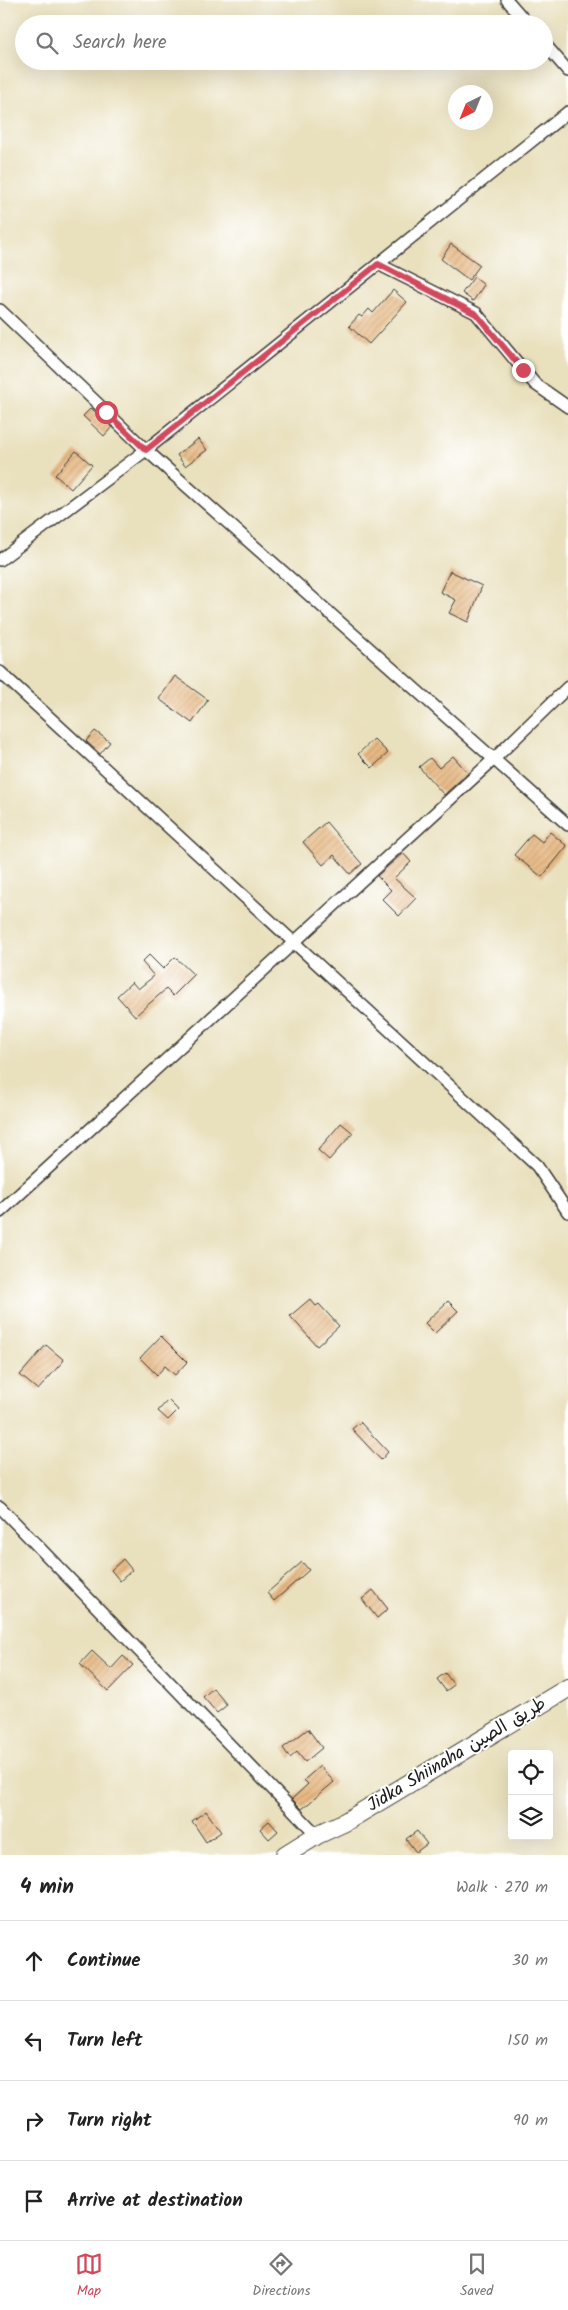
<!DOCTYPE html>
<html lang="en">
<head>
<meta charset="utf-8">
<style>
	body { margin:0; font-family:Kalam,"Playpen Sans Arabic",sans-serif; background:#f6f6f6; color:#222 }
	.controls { position:absolute; right:15px; bottom:15px; display:grid; overflow:hidden; border-radius:5px; box-shadow:0 5px 20px #0002 }
	.controls button { width:45px; height:45px; display:grid; place-items:center; padding:0; border:0; border-bottom:1px solid #e0e0e0; background:#fff; color:#222; font:25px sans-serif }
	.compass { position:absolute; left:448px; top:85px; width:45px; height:45px; border-radius:50%; background:#fff; box-shadow:0 5px 20px #0002; rotate:223deg }
	.stop { position:absolute; width:15px; height:15px; margin:-11px; border:4px solid #d1495b; border-radius:50%; background:#fff }
	.stop.end { background:#d1495b; border-color:#fff; box-shadow:0 1px 5px #0008 }
	.list { margin:0; padding:0; list-style:none }
	h2 { display:flex; justify-content:space-between; align-items:center; height:65px; margin:0; padding:0 20px; font-size:21px }
	h2 small { font-size:16px; font-weight:400; color:#767676 }
	.list li { display:grid; grid-template-columns:32px 1fr auto; gap:15px; align-items:center; box-sizing:border-box; height:80px; padding:0 20px; border-top:1px solid #e0e0e0 }
	.list b { display:block; font-size:19px; white-space:nowrap }
	.list em { font-size:16px; font-style:normal; color:#767676 }
	.icon { flex:none; width:28px; height:28px; fill:none; stroke:currentColor; stroke-width:2; stroke-linecap:round; stroke-linejoin:round }
	.map { position:relative; flex:none; width:568px; height:1855px; overflow:hidden }
	.search { position:absolute; background:#fff; box-shadow:0 5px 20px #0002; left:15px; right:15px; top:15px; height:55px; display:flex; align-items:center; gap:12px; box-sizing:border-box; padding:0 18px; border-radius:28px; color:#767676; font-size:19px }
	.sheet { height:385px; background:#fff }
	nav { display:flex; justify-content:space-around; align-items:center; box-sizing:border-box; height:70px; border-top:1px solid #e0e0e0; background:#fff; font-size:14px; color:#767676 }
	nav a { display:grid; justify-items:center; gap:2px }
	nav .on { color:#d1495b }
	.map>svg:first-child { display:block }
</style>
</head>
<body>
<div class="map">
<svg width="568" height="1855" viewBox="0 0 568 1855">
	<defs>
		<pattern id="building-hatch" width="6" height="6" patternUnits="userSpaceOnUse" patternTransform="scale(1.25)"><rect width="6" height="6" fill="#e7b984"/><path d="M-1 1l2-2M0 6l6-6M5 7l2-2" fill="none" stroke="#c69e71"/></pattern>
	</defs>
	<rect width="100%" height="100%" fill="#fff"/>
	<filter id="ink" filterUnits="userSpaceOnUse"><feTurbulence type="fractalNoise" baseFrequency=".02" numOctaves="2"/><feDisplacementMap in="SourceGraphic" scale="10" xChannelSelector="R" yChannelSelector="G"/><feConvolveMatrix kernelMatrix="1 2 1 2 8 2 1 2 1" color-interpolation-filters="sRGB"/></filter>
	<filter id="wash" filterUnits="userSpaceOnUse"><feTurbulence type="fractalNoise" baseFrequency=".0096" numOctaves="4" result="noise"/><feDisplacementMap in="SourceGraphic" scale="20" xChannelSelector="R" yChannelSelector="G"/><feGaussianBlur stdDeviation="1.12" result="paint"/><feColorMatrix in="noise" values="0 0 0 0 0 0 0 0 0 0 0 0 0 0 0 0 0 1.4 0 .05"/><feComposite in="paint" operator="in"/></filter>
	<g filter="url(#wash)">
		<rect width="100%" height="100%" fill="#e9e0bd"/>
		<g id="blocks">
			<path fill="url(#building-hatch)" d="M451 244 480 265 469 280 441 259Z
				M474 277 484 285 473 301 462 293Z
				M393 290 407 302 369 344 349 326 359 315 362 317 369 309 373 313Z
				M91 408 112 427 104 436 83 416Z
				M198 439 207 450 185 466 177 455Z
				M76 451 92 465 71 489 55 475Z
				M450 571 482 586 468 622 449 613 456 600 440 592Z
				M175 676 208 700 192 723 159 699Z
				M95 731 110 742 100 754 86 741Z
				M374 739 388 753 372 768 358 754Z
				M453 756 468 773 444 795 419 767 430 758 439 768Z
				M326 822 362 864 350 874 334 855 323 865 303 842Z
				M550 832 567 846 542 877 514 855 532 834 542 842Z
				M403 853 411 862 394 878 416 898 399 916 382 899 391 890 377 876Z
				M149 955 163 969 175 957 194 975 173 996 166 989 135 1016 117 996 132 982 138 989 154 976 142 962Z
				M341 1123 353 1133 329 1160 318 1150Z
				M310 1299 316 1306 319 1304 339 1326 317 1346 290 1316Z
				M448 1301 458 1311 435 1333 425 1323Z
				M161 1336 187 1362 175 1375 165 1366 157 1375 140 1358Z
				M46 1345 64 1360 38 1390 20 1375Z
				M168 1400 178 1410 168 1420 158 1411Z
				M360 1422 388 1452 381 1460 352 1429Z
				M123 1559 132 1570 120 1581 111 1570Z
				M302 1562 309 1570 274 1601 267 1593Z
				M373 1590 388 1609 377 1618 362 1599Z
				M92 1651 111 1669 123 1656 133 1665 108 1691 80 1664Z
				M445 1673 454 1685 446 1691 437 1679Z
				M213 1688 227 1705 217 1713 203 1697Z
				M308 1729 322 1748 305 1762 297 1752 290 1758 283 1748Z
				M320 1766 334 1782 302 1809 292 1799 308 1784 304 1780Z
				M206 1811 221 1832 206 1842 192 1821Z
				M269 1821 278 1831 269 1839 260 1829Z
				M417 1831 427 1844 416 1852 406 1839Z"/>
		</g>
	</g>
	<g filter="url(#ink)">
		<use href="#blocks" fill-opacity="0" stroke="#3b3934" stroke-width="1"/>
		<g fill="none" stroke-linecap="round" stroke-linejoin="round">
			<defs>
				<path id="street" d="M507 0 528 24
					M544 43 568 71
					M378 264 476 313 535 384 568 407
					M0 310 146 450 568 825
					M0 560 146 450 568 112
					M0 672 537 1166 568 1212
					M0 1212 494 759 568 687
					M0 1507 317 1835"/>
				<path id="primary" d="M285 1855 317 1835 345 1822 568 1688"/>
			</defs>
			<use href="#street" stroke="#3b3934" stroke-width="14"/>
			<use href="#primary" stroke="#3b3934" stroke-width="20"/>
			<use href="#street" stroke="#fff" stroke-width="11"/>
			<use href="#primary" stroke="#fff" stroke-width="18"/>
		</g>
	</g>
	<g fill="none" stroke-linecap="round" stroke-linejoin="round" filter="url(#ink)">
		<path stroke="#d1495b" stroke-width="6" d="M106 412 146 450 378 264 476 314 523 370"/>
	</g>
	<g text-anchor="middle" dominant-baseline="central" stroke-width="4" stroke-linejoin="round" paint-order="stroke">
		<g font-size="18" fill="#1c1c1c" stroke="#fff">
			<text transform="translate(457 1755) rotate(-31)">Jidka Shiinaha طريق الصين</text>
		</g>
	</g>
</svg>
<div class="controls">
<button><svg class="icon" aria-label="locate" viewBox="0 0 24 24"><circle cx="12" cy="12" r="6"/><path d="M12 2v4M12 18v4M2 12h4M18 12h4"/></svg></button>
<button><svg class="icon" aria-label="layers" viewBox="0 0 24 24"><path d="M12 4l9 5-9 5-9-5zM3 14l9 5 9-5"/></svg></button>
</div>
<svg class="compass" viewBox="-18 -18 36 36"><path d="M0-13l5 13h-10z" fill="#e53935"/><path d="M0 13l5-13h-10z" fill="#767676"/></svg>
<div class="stop" style="left:106px;top:412px"></div>
<div class="stop end" style="left:523px;top:370px"></div>
<div class="search"><svg class="icon" aria-label="search" viewBox="0 0 24 24"><circle cx="10" cy="10" r="6"/><path d="M15 15l6 6"/></svg>Search here</div>
</div>
<section class="sheet">
<h2>4 min<small>Walk · 270 m</small></h2>
<ul class="list">
<li><svg class="icon" aria-label="ahead" viewBox="0 0 24 24"><path d="M12 20V5M6 11l6-6 6 6"/></svg><div><b>Continue</b></div><em>30 m</em></li>
<li><svg class="icon" aria-label="left" viewBox="0 0 24 24"><path d="M17 20v-9H6M10 6l-5 5 5 5"/></svg><div><b>Turn left</b></div><em>150 m</em></li>
<li><svg class="icon" aria-label="right" viewBox="0 0 24 24"><path d="M7 20v-9h11M14 6l5 5-5 5"/></svg><div><b>Turn right</b></div><em>90 m</em></li>
<li><svg class="icon" aria-label="arrive" viewBox="0 0 24 24"><path d="M6 21V4h12l-3 4 3 4H6"/></svg><div><b>Arrive at destination</b></div></li>
</ul>
</section>
<nav>
<a class="on"><svg class="icon" aria-label="map" viewBox="0 0 24 24"><path d="M3 6l6-2 6 2 6-2v14l-6 2-6-2-6 2zM9 4v14M15 6v14"/></svg>Map</a>
<a><svg class="icon" aria-label="directions" viewBox="0 0 24 24"><path d="M12 3l9 9-9 9-9-9zM9 14v-3h6M13 9l2 2-2 2"/></svg>Directions</a>
<a><svg class="icon" aria-label="saved" viewBox="0 0 24 24"><path d="M7 4h10v16l-5-4-5 4z"/></svg>Saved</a>
</nav>
</body>
</html>
